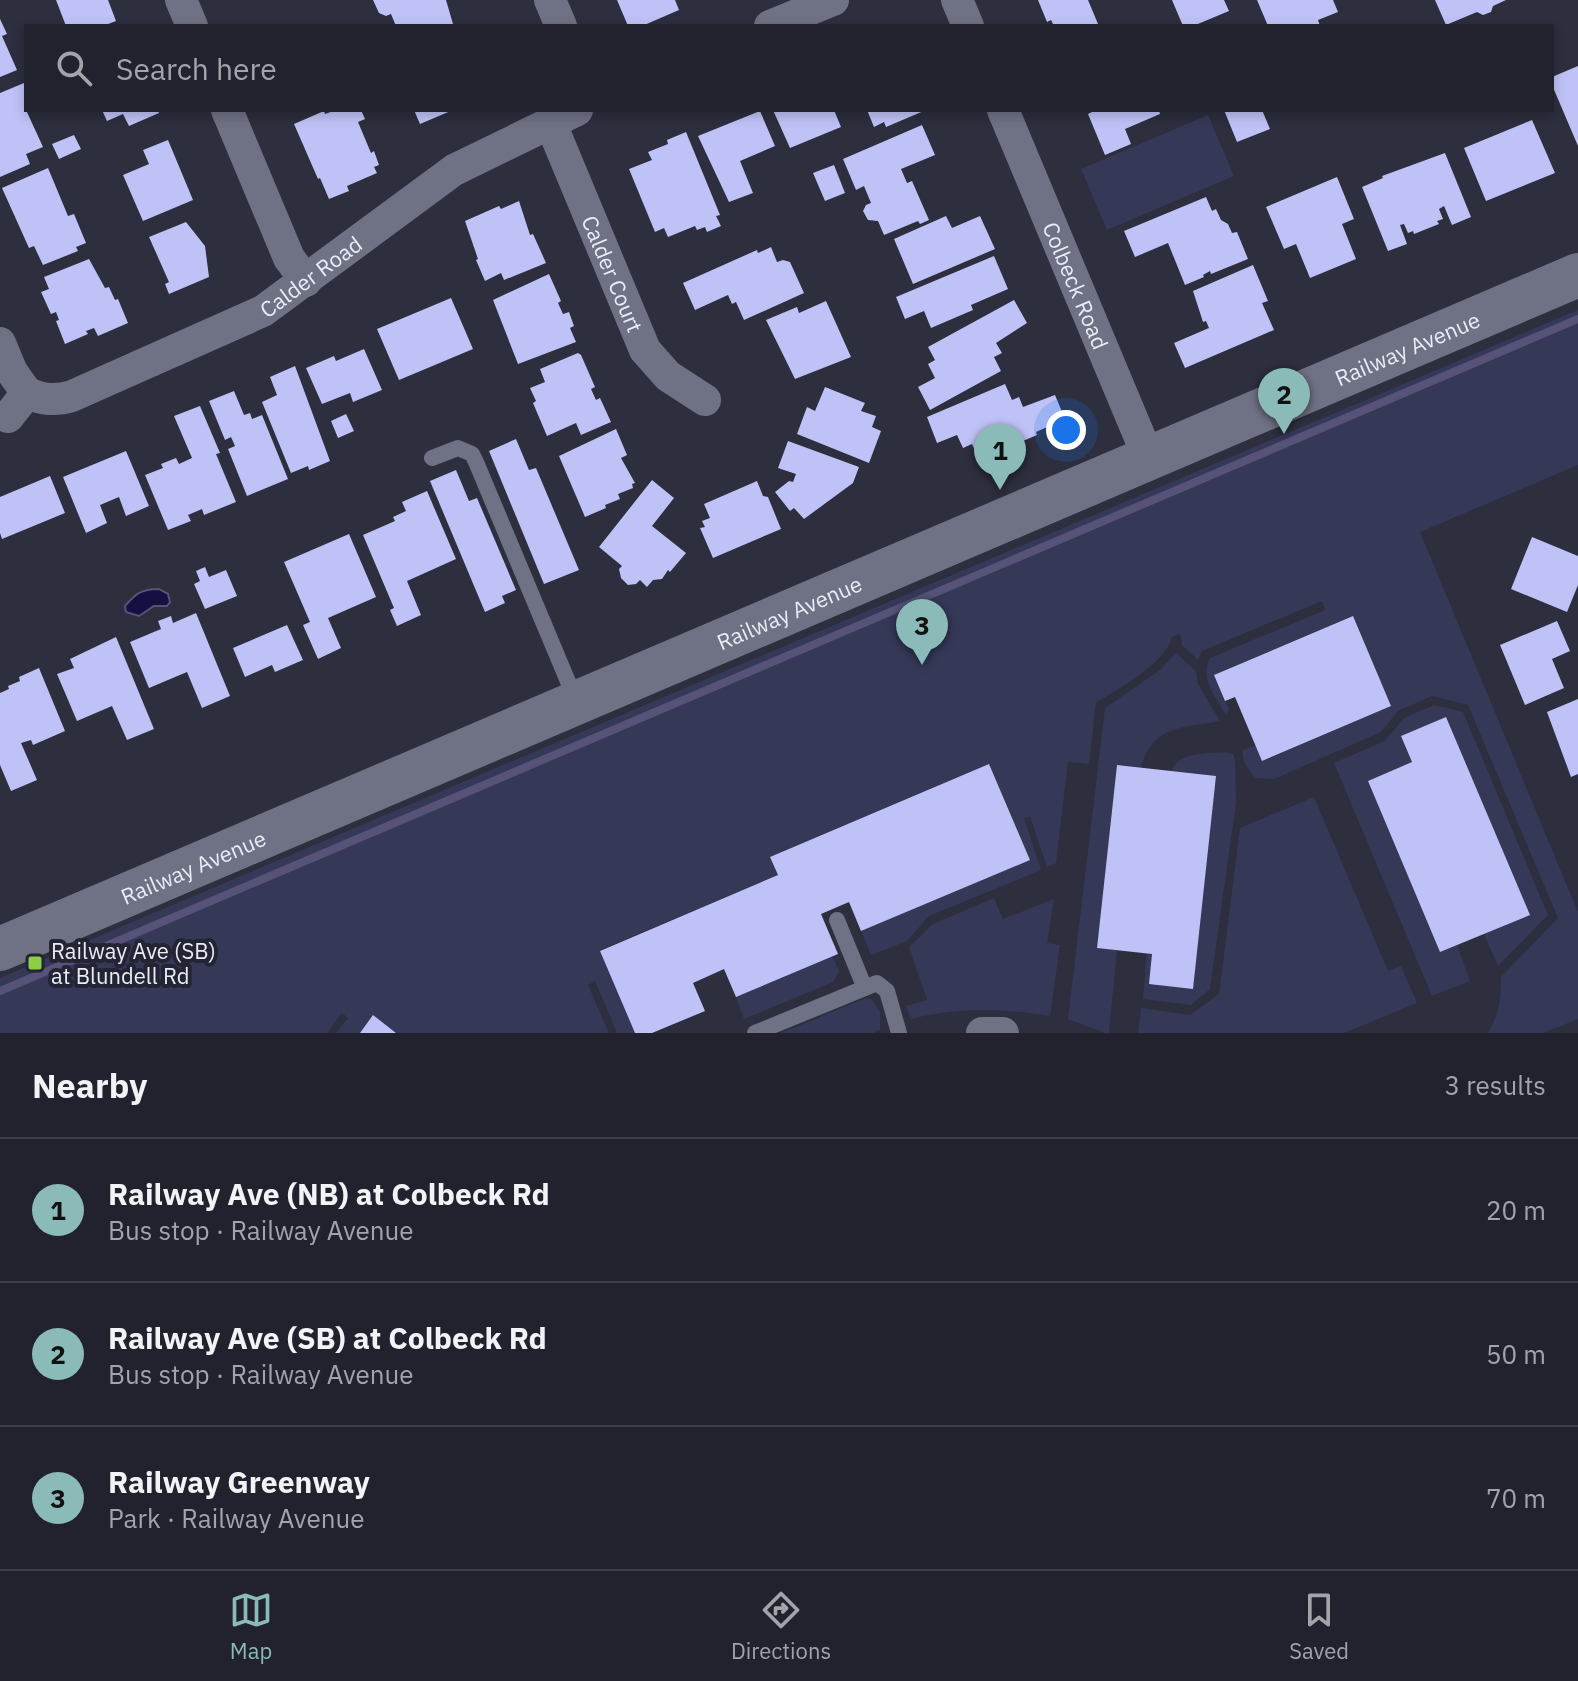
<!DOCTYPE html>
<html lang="en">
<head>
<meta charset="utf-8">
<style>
	body { margin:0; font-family:"IBM Plex Sans",sans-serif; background:#2e2f3a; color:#f1f3f6 }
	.you { position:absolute; left:1066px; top:430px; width:28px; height:28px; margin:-20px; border:6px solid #fff; border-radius:50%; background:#1a73e8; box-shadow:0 0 0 12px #1a73e833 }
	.badge { display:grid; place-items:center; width:52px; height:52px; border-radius:50%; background:#8bbbb9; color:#111; font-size:26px; font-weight:700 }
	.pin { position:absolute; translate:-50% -66px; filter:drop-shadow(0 2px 4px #0008) }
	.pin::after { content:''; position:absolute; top:42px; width:28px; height:24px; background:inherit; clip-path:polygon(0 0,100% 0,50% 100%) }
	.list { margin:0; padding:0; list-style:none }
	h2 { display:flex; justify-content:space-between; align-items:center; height:104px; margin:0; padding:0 32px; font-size:34px }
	h2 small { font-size:26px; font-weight:400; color:#a2a4aa }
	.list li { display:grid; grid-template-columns:52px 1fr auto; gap:24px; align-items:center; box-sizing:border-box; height:144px; padding:0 32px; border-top:2px solid #3f3f4a }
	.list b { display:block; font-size:30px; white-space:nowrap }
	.list p { margin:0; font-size:26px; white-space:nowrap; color:#a2a4aa }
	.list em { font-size:26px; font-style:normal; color:#a2a4aa }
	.icon { flex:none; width:44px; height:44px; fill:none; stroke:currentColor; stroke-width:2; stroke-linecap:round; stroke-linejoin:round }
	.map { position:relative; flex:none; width:1578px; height:1033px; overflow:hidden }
	.search { position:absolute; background:#22222e; box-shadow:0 4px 12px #0003; left:24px; right:24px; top:24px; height:88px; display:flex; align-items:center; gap:20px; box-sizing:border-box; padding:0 28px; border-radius:0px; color:#a2a4aa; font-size:30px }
	.sheet { height:536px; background:#22222e }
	nav { display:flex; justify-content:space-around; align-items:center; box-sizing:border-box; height:112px; border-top:2px solid #3f3f4a; background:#22222e; font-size:22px; color:#a2a4aa }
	nav a { display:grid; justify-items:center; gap:4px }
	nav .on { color:#8bbbb9 }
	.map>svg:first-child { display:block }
</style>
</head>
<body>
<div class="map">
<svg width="1578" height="1033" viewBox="0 0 1578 1033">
	<rect width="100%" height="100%" fill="#2d2e3e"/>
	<path fill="#363858" d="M1208 115 1234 176 1107 230 1081 169Z
		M1578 310V465L1420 532 1578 912V1019L1543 1033H1488C1499 1014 1501 999 1501 977L1558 918 1468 705 1432 696 1398 711 1381 732 1274 779 1256 778C1248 771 1241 760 1243 750L1256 745 1263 761 1391 706 1352 616 1214 675 1229 709 1226 715C1216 697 1199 679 1210 658L1325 610 1322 601 1202 651 1198 660 1182 645 1180 634 1172 637C1166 664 1118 688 1096 703L1089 764 1068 762 1056 863 1047 867 1030 817 1024 818 1041 870 929 916 907 941 871 955 861 931 1030 860 989 764 770 857 778 875 600 950 635 1033H617L595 981 588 985 609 1033H396L373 1016 360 1033H336L348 1018 342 1013 327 1033H0V978Z
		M1176 653 1196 671 1198 684 1220 721C1184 728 1152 725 1141 767L1117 765 1097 947 1117 950 1109 1033H1105L1068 1019 1105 708 1160 670Z
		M1434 705 1463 712 1548 915 1498 966 1484 934 1529 914 1446 717 1401 736 1412 762 1368 781 1440 952 1457 945 1470 981 1432 996 1334 763 1385 741 1404 718Z
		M1225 752 1233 754 1235 759 1236 803 1210 989 1191 1005 1143 999 1147 953 1152 954 1193 988 1216 776 1171 771C1179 751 1207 754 1225 752Z
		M1314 797 1388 971 1401 966 1417 1003 1344 1033H1138L1141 1008 1190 1015 1219 994 1240 828Z
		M994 898 1003 919 1054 899 1047 943 1060 945 1050 1016C1002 1008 958 1007 911 1019L906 1006 927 1000 909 947 933 924Z
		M832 956 839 971 833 982 744 1019 736 997Z
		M866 998 872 999 880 1012V1030L873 1033H781Z"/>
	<path fill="#161042" stroke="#565278" stroke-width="2" d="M159 589 168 594 170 602 167 606H154L139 616 126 612 125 606C134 596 139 589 159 589Z"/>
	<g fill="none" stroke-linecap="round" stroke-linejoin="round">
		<path stroke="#565278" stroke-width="8" d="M0 991 1578 319"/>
	</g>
	<path fill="#bfc2f6" d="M56 0H108L116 21 103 26H66Z
		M373 0H446L453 24 447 26H396L391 14 386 16 379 13Z
		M617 0H675L679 10 642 26H628Z
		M1038 0H1088L1098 24 1092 26H1054L1051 20 1047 22Z
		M1172 0H1224L1229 11 1193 26H1183Z
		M1257 0H1333L1338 12 1318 20 1320 26H1268Z
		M1435 0H1506L1493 6 1491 12 1483 15 1477 12 1446 25Z
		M0 19 7 34 2 36 17 70 0 77Z
		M1578 66V146L1552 85V77Z
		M24 83 26 110 43 147 26 154 30 164 0 177V93Z
		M102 110H158L159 113 129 126 123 114 107 121Z
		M336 110H361L365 119 358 122 371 153 374 151 379 165 374 167 377 173 347 186 349 191 329 199 320 178 318 179 294 124 324 111 325 114Z
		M414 110H453L420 124Z
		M773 110H834L841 127 790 148Z
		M867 110H926L886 127 884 122 874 127Z
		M1091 110H1159L1160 114 1125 129 1131 144 1105 155 1088 114 1092 112Z
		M1224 110H1262L1270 129 1237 142Z
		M760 111 775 146 740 161 753 193 729 202 698 136Z
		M1532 120 1555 173 1486 201 1464 148Z
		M922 125 935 155 901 169 907 183 912 181 929 220 920 224 918 221 884 235 878 221 868 220 863 211 866 205 871 203 864 186 856 190 843 159Z
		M686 132 720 215 716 216 721 226 707 232 705 227 697 230 695 226 668 237 664 228 655 232 629 169 652 160 648 152 668 144 667 140Z
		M74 135 81 149 59 159 52 144Z
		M168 140 193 200 143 221 123 175 149 164 143 150Z
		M1445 153 1471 217 1452 225 1444 206 1439 209 1443 219 1437 221 1439 224 1414 234 1413 231 1408 233 1404 224 1400 225 1407 244 1388 251 1362 187 1383 178 1382 176Z
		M834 165 845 193 825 201 813 173Z
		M48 168 68 216 74 214 86 243 76 247 78 251 43 265 34 246 29 248 2 188Z
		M1337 177 1354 219 1342 224 1356 259 1310 278 1296 244 1284 249 1266 207Z
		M1206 197 1212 211 1216 209 1221 220 1228 224 1232 233 1237 232 1248 259 1211 274 1210 271 1203 275 1204 277 1185 285 1168 243 1135 257 1124 231Z
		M519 201 530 235 533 234 546 263 504 280 501 273 485 281 476 260 478 259 465 221 499 206 501 209Z
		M946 216 952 228 980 216 995 249 913 284 894 239Z
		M186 222 205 246 209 277 169 294 165 284 169 282 149 237Z
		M771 247 777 262 783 260 790 262 804 293 744 320 736 302 732 304 728 295 695 310 683 283 757 250 758 253Z
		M994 256 1008 289 971 305 973 310 931 328 924 311 905 319 896 297Z
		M89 259 105 288 109 287 115 300 118 299 128 323 98 336 94 328 86 331 88 334 65 344 56 321 59 320 56 312 51 314 41 292 49 289 44 277Z
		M1253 265 1268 301 1262 303 1274 330 1185 368 1174 343 1209 328 1206 321 1203 322 1193 291Z
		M549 274 561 301 558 303 563 314 569 312 574 326 570 328 576 342 518 364 493 300Z
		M451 298 473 349 399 380 377 329Z
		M1014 300 1027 323 996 343 1002 353 994 357 1001 371 930 410 918 387 935 378 928 364 935 360 928 347Z
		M826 301 851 357 795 379 766 320 797 307 799 313Z
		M364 349 382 390 353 402 350 393 322 404 306 368 334 356 336 361Z
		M578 353 581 355 595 387 591 389 596 400 600 398 611 422 581 435 576 423 547 436 533 403 536 401 530 388 545 382 540 369Z
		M295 366 330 461 309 470 308 466 291 473 262 402 277 395 270 377Z
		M1005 384 1012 400 1019 397 1023 407 1055 395 1065 419 1036 432 1037 435 979 460 972 444 963 448 957 435 937 443 927 417Z
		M825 387 865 403 861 411 876 416 872 427 881 431 869 463 797 434 807 407 815 411Z
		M234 391 244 415 250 413 252 419 262 415 288 479 247 496 228 449 235 446 231 437 225 440 209 401Z
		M200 406 220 453 216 454 236 502 204 515 202 509 188 515 191 521 168 530 145 475 163 468 161 464 176 458 179 464 192 458 174 416Z
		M346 414 354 431 338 438 331 421Z
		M616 429 627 455 621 458 635 483 632 484 633 488 618 494 620 499 605 505 606 508 585 517 559 456Z
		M516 439 529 470 536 468 579 570 544 584 489 451Z
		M788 441 859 467 853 483 804 519 794 508 790 511 775 492 789 481 793 482 796 474 778 468Z
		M126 451 149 506 126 516 119 497 100 505 107 523 86 533 63 477Z
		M456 470 469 501 477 498 516 590 502 596 505 603 485 612 430 481Z
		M50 476 65 513 2 539 0 533V497Z
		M652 480 674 498 652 526 686 553 670 572 668 570 662 579 653 580 647 587 640 580 636 584 628 585 621 578 619 569 622 566 599 547Z
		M757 481 763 496 768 497 781 529 713 558 700 528 705 527 702 521 710 518 704 504Z
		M427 491 456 559 407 581 421 615 397 626 390 610 394 608 363 535 395 521 393 517 406 511 402 502Z
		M349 534 376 597 328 618 341 648 318 659 303 625 310 622 284 562Z
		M1532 537 1578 556V585L1567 612 1511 589Z
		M205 567 209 577 226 570 237 596 205 609 194 584 200 581 196 571Z
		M196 613 230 696 202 708 187 672 149 688 130 642 161 629 158 621 171 616 173 623Z
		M1353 616 1391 706 1262 761 1235 697 1225 701 1214 675Z
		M1557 621 1570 651 1552 659 1564 688 1525 705 1500 645Z
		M287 625 303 660 275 672 272 665 245 677 233 648Z
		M116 637 154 729 127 740 112 706 77 721 57 674 74 668 70 659Z
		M39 668 65 731 33 745 31 740 21 743 37 780 11 791 0 765V693L9 689 8 686 20 681 19 677Z
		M1578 699V774L1571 777 1547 712Z
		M1446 717 1530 915 1440 952 1368 781 1412 762 1401 736Z
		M989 764 1030 860 861 931 849 902 821 914 838 954 736 997 724 969 693 983 705 1011 652 1033H635L600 951 778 875 770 857Z
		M1117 765 1216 776 1193 989 1149 984 1152 954 1097 948Z
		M373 1015 396 1033H360Z"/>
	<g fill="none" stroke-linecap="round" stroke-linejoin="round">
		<path stroke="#6f7184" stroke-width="16" d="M432 458 458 448 472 454 476 462 577 703
			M837 920 864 986
			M755 1033 877 983 887 991 899 1033"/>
		<g stroke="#6f7184" stroke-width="32">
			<path d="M181 0 192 26"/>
			<path d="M550 0 561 26"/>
			<path d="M957 0 968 26"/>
			<path d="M770 26 833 0"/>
			<path d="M227 110 289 258 306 281"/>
			<path id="s1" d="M1003 110 1149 459"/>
			<path id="s2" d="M551 124 645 350 668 376 705 400"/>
			<path d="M0 343 12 372 27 393 8 417"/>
			<path id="s3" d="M27 393C43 400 56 401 72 396L263 311 454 170 577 110"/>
			<path d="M982 1033H1003"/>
		</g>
		<path stroke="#6f7184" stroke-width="44" id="s4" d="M0 949 1578 275"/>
	</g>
	<rect fill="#8dce44" stroke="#232434" stroke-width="3" x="27" y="955" width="16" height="16" rx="4"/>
	<g text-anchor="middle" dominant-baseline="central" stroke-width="8" stroke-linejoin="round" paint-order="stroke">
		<g font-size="22" fill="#eaecf7" stroke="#232434">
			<text stroke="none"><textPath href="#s2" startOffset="162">Calder Court</textPath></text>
			<text stroke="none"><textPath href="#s3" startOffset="314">Calder Road</textPath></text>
			<text stroke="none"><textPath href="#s1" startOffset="190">Colbeck Road</textPath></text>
			<text stroke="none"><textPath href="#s4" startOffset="1530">Railway Avenue</textPath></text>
			<text stroke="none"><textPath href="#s4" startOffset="858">Railway Avenue</textPath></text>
			<text stroke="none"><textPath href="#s4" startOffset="210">Railway Avenue</textPath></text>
		</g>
		<g font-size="22" fill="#eaecf7" stroke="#232434" text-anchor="start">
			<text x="51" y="950">Railway Ave (SB)<tspan x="51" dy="25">at Blundell Rd</tspan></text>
		</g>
	</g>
</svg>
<div class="you"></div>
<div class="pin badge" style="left:1000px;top:490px">1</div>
<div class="pin badge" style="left:1284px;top:434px">2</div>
<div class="pin badge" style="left:922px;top:665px">3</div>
<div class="search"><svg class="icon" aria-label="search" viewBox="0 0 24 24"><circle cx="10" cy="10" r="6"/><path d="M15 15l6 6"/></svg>Search here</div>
</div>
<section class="sheet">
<h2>Nearby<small>3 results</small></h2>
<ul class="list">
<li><span class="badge">1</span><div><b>Railway Ave (NB) at Colbeck Rd</b><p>Bus stop · Railway Avenue</p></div><em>20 m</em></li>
<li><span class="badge">2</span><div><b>Railway Ave (SB) at Colbeck Rd</b><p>Bus stop · Railway Avenue</p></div><em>50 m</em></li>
<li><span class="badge">3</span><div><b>Railway Greenway</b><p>Park · Railway Avenue</p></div><em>70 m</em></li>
</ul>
</section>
<nav>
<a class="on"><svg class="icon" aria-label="map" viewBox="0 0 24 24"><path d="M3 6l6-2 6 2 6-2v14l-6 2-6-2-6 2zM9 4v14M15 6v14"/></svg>Map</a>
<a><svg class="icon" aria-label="directions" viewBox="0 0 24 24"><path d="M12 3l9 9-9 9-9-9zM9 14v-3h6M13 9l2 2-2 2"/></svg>Directions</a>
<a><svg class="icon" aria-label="saved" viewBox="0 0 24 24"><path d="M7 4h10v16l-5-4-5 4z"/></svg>Saved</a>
</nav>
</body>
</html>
